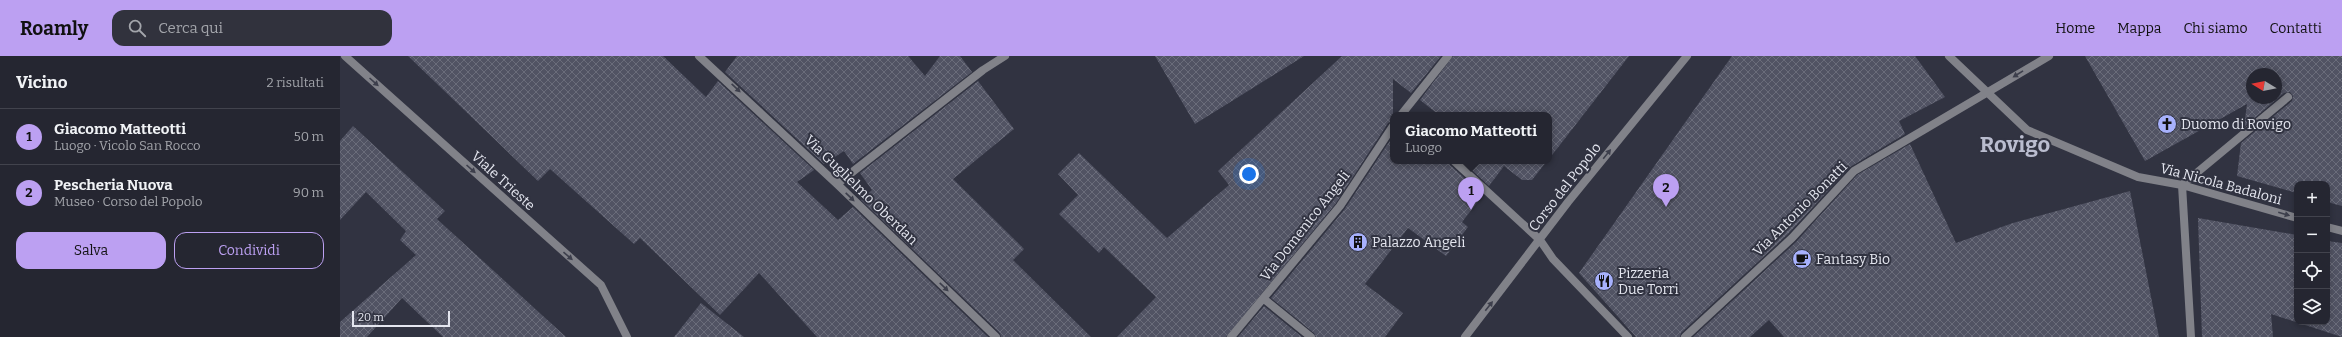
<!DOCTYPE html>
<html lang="it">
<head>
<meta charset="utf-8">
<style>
	body { margin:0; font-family:Bitter,serif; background:#31323d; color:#f1f3f6 }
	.controls { position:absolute; right:12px; bottom:12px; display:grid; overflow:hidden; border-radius:8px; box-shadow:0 2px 6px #0003 }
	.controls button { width:36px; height:36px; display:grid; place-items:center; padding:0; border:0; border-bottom:1px solid #42434d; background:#252631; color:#f1f3f6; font:20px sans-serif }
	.compass { position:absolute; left:1906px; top:12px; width:36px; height:36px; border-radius:50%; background:#252631; box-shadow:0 2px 6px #0003; rotate:280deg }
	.scale { position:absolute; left:12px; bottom:10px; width:98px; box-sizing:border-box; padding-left:4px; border:2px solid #e4e6ef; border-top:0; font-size:11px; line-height:14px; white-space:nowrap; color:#e4e6ef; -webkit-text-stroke:3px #313341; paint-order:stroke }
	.you { position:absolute; left:909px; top:118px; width:14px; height:14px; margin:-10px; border:3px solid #fff; border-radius:50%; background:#1a73e8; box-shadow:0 0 0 6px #1a73e833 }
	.badge { display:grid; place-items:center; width:26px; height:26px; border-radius:50%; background:#bca0f2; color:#111; font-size:13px; font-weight:700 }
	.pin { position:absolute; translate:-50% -33px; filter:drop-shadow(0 1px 2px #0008) }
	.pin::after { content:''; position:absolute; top:21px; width:14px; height:12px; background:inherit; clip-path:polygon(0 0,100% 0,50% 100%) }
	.popup { position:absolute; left:1050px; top:56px; width:162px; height:52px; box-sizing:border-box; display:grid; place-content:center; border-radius:8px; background:#252631; filter:drop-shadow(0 1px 3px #0005); font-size:13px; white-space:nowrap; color:#a3a5ab }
	.popup b { font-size:15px; color:#f1f3f6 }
	.popup::after { content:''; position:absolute; left:50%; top:100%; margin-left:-8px; border:8px solid transparent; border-top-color:#252631 }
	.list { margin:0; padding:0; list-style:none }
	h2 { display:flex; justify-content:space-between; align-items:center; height:52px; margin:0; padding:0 16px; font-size:17px }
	h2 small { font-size:13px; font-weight:400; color:#a3a5ab }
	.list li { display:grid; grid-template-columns:26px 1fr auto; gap:12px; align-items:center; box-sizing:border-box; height:56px; padding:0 16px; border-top:1px solid #42434d }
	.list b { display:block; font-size:15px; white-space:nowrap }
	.list p { margin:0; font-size:13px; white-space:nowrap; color:#a3a5ab }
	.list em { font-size:13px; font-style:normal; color:#a3a5ab }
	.actions { display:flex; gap:8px; padding:12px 16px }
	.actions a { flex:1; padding:9px 0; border:1px solid #bca0f2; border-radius:12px; text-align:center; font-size:14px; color:#bca0f2 }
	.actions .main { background:#bca0f2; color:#111 }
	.icon { flex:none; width:22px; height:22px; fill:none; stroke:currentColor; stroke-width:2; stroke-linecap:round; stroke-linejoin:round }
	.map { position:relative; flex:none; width:2002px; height:281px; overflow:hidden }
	header { display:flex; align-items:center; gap:24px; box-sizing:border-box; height:56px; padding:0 20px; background:#bca0f2; color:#111 }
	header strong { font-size:19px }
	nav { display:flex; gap:22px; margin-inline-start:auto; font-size:14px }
	.search { width:280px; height:36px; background:#31323d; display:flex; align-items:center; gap:10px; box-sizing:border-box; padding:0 14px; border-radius:12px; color:#a3a5ab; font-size:15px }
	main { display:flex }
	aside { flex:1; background:#252631 }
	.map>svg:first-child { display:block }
</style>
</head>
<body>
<header>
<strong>Roamly</strong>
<div class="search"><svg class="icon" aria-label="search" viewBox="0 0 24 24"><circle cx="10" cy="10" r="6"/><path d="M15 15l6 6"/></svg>Cerca qui</div>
<nav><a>Home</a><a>Mappa</a><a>Chi siamo</a><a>Contatti</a></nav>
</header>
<main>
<aside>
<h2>Vicino<small>2 risultati</small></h2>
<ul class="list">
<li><span class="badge">1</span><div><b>Giacomo Matteotti</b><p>Luogo · Vicolo San Rocco</p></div><em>50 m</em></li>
<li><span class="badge">2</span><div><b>Pescheria Nuova</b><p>Museo · Corso del Popolo</p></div><em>90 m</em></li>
</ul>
<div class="actions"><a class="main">Salva</a><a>Condividi</a></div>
</aside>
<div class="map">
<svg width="2002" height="281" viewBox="0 0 2002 281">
	<defs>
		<pattern id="building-cross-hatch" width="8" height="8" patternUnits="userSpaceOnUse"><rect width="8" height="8" fill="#515363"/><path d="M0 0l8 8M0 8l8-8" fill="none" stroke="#6a6c7a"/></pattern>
	</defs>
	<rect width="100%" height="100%" fill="#313341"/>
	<path fill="url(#building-cross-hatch)" fill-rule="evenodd" d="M68 0H323L366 41 378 25 474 114 457 126 498 164 513 151 648 281H477L419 217 380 259 300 182 294 188 210 113 198 125Z
		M397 0H568L585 20 600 0H620L632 16 513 108 504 95 484 108 385 16Z
		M815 0H964L855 68Z
		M1002 0H1101L1071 37 1053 23V65L1048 67 996 147 886 281H777L816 241 764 191 759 197 719 158 738 139 718 118 739 97 827 182 889 129 878 115Z
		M1113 0H1289L1209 103V59H1099L1080 44Z
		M1392 0H1575L1605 41 1559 65 1565 78 1510 111 1448 178 1341 277 1340 281H1296L1239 217Z
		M1745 0H2002V150L1987 146V128H1957V137L1897 120 1901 87 1952 45 1953 40 1950 36 1944 37 1904 71 1907 48 1805 105ZM1912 18H1936V42H1912Z
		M638 25 674 73 613 123 684 193 673 204 751 281H661L660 277 521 144 532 134 520 117Z
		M13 70 105 155 97 163 226 281H103L62 242 27 281H0V266L76 199 60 184 66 175 26 136 0 164V85Z
		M1053 80V105H1109L1110 109 1143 139 1122 166 1128 171 1106 200 1068 172 1025 228 1063 257 1045 281H976L974 277 931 242 1004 154Z
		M1570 88 1616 187 1673 167 1790 135 1819 281H1444L1429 264 1410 281H1353L1456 186 1517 119Z
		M1122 105H1207L1192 124H1182L1164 110 1149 130Z
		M1858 162 1957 179V266H1987V185L2002 187V281L1931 258 1933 281H1862Z
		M361 247 404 281H334Z
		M924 250 962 281H898Z"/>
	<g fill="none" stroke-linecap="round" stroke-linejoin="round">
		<path stroke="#818289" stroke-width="8" d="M1842 129 1948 41"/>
		<path stroke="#818289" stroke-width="8" d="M5 0 261 229 287 281
			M359 0 497 128 656 281
			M1609 0 1687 74 1798 121 1842 129 1957 162
			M1061 59 1108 0
			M1114 105 1200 184 1213 203 1288 281
			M497 128 643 14 665 0
			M1842 129 1851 281
			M1987 171 2002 175
			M924 243 971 281
			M891 281 1000 150 1053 70
			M1125 281 1228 146 1347 0
			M1345 281 1452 182 1514 115 1709 0"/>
	</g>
	<defs><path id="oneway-solid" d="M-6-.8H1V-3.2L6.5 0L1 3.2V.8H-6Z"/></defs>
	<g fill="#3d3f4c">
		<use href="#oneway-solid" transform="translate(1678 18) rotate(148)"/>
		<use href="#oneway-solid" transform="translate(34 26) rotate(42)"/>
		<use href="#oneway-solid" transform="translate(396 32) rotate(43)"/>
		<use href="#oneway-solid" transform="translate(1267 98) rotate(-51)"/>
		<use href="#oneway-solid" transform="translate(131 113) rotate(42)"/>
		<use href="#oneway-solid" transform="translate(510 141) rotate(44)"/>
		<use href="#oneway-solid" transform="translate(1944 158) rotate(16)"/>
		<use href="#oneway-solid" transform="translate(228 200) rotate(41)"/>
		<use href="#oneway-solid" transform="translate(604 231) rotate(44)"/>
		<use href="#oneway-solid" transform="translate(1149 250) rotate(-52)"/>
	</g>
	<defs>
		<symbol id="church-disc" viewBox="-11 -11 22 22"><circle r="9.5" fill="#a7b1fc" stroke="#313341"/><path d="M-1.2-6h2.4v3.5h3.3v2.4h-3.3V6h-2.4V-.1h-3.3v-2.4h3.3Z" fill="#111"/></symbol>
		<symbol id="building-disc" viewBox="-11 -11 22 22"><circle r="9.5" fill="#a7b1fc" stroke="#313341"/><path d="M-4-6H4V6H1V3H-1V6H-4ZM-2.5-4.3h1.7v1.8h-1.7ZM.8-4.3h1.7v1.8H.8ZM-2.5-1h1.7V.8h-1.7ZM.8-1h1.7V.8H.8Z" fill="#111"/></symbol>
		<symbol id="cafe-disc" viewBox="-11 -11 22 22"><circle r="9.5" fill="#a7b1fc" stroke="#313341"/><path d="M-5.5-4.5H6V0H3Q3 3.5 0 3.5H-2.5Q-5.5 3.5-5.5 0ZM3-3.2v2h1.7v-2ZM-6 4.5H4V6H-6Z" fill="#111"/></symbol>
		<symbol id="restaurant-disc" viewBox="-11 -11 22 22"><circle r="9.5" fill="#a7b1fc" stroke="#313341"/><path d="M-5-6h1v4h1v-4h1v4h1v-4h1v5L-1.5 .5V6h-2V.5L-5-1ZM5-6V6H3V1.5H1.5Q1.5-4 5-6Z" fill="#111"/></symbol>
	</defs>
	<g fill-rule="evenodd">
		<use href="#church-disc" x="1816" y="57" width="22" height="22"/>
		<use href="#building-disc" x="1007" y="175" width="22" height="22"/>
		<use href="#cafe-disc" x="1451" y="192" width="22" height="22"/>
		<use href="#restaurant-disc" x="1253" y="214" width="22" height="22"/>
	</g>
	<g text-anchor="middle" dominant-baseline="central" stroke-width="4" stroke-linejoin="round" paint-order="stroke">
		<g font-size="14" fill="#e4e6ef" stroke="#313341" text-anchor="start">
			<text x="1841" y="68">Duomo di Rovigo</text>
			<text x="1032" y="186">Palazzo Angeli</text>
			<text x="1476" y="203">Fantasy Bio</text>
			<text x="1278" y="217">Pizzeria<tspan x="1278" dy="16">Due Torri</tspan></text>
		</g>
		<g font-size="14" fill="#e4e6ef" stroke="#313341">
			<text transform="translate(163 125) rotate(42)">Viale Trieste</text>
			<text transform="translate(1881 128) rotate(15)">Via Nicola Badaloni</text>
			<text transform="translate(1225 131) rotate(-52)">Corso del Popolo</text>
			<text transform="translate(521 134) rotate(44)">Via Guglielmo Oberdan</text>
			<text transform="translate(1460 153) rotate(-45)">Via Antonio Bonatti</text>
			<text transform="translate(965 170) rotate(-52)">Via Domenico Angeli</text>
		</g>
		<g font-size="22" font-weight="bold" fill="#babdcf" stroke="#313341">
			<text x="1675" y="88">Rovigo</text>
		</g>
	</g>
</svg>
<div class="controls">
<button>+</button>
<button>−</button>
<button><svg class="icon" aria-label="locate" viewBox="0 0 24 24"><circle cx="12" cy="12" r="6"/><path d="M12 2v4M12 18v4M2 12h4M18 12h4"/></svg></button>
<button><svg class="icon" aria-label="layers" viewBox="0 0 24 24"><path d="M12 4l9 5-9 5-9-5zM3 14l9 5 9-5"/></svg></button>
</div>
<svg class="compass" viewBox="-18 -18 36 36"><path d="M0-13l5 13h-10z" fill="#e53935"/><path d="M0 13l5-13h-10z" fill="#a3a5ab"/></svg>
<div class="scale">20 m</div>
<div class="you"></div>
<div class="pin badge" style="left:1131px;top:154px">1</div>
<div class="popup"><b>Giacomo Matteotti</b>Luogo</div>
<div class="pin badge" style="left:1326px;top:151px">2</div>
</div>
</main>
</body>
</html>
